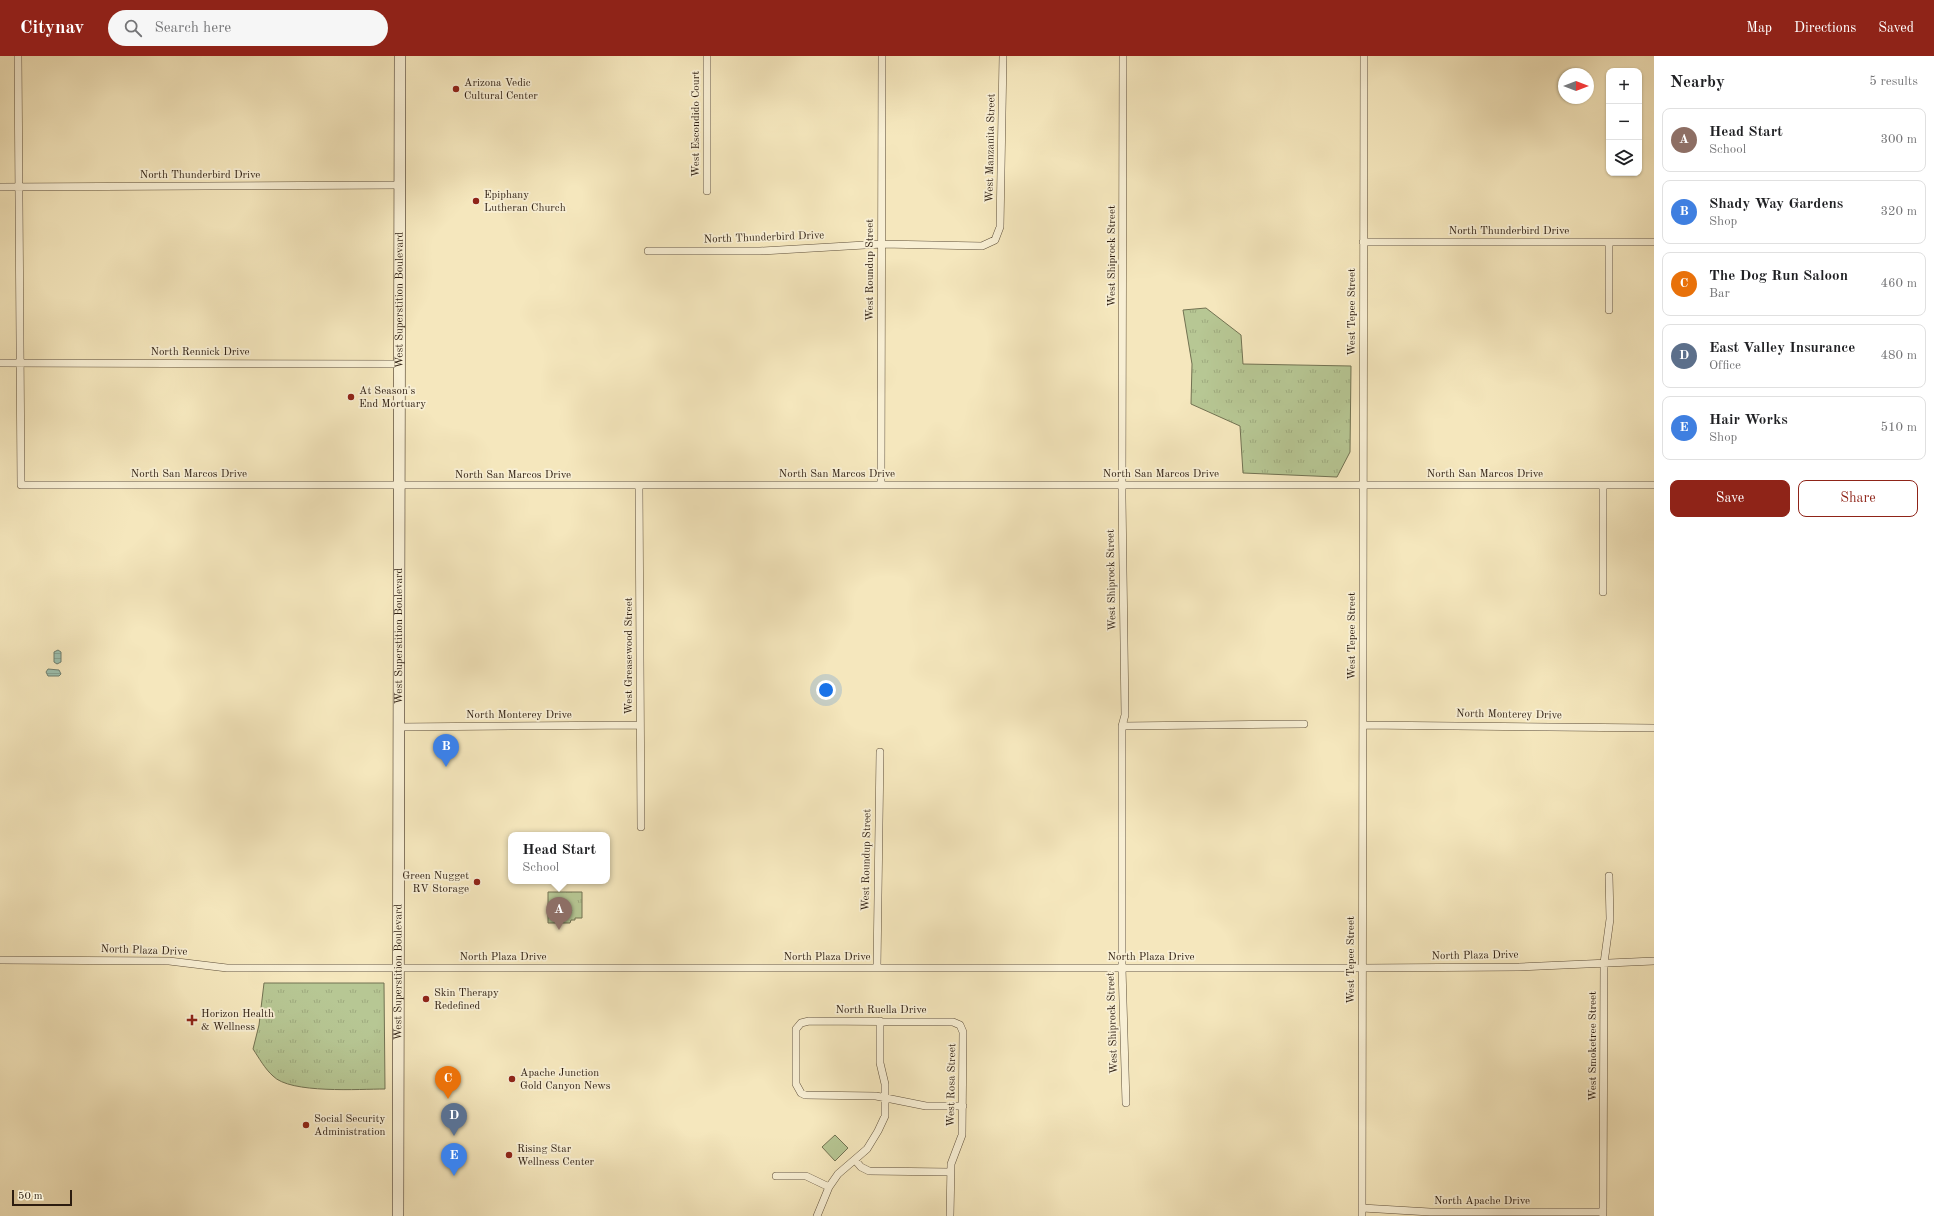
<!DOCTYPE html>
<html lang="en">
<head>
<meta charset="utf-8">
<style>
	body { margin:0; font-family:"Old Standard TT",serif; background:#f6f6f6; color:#202124 }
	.controls { position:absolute; right:12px; top:12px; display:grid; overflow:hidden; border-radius:8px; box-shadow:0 1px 3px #0004 }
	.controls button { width:36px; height:36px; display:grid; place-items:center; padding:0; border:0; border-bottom:1px solid #e0e0e0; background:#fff; color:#202124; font:20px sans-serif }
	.compass { position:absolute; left:1558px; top:12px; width:36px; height:36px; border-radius:50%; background:#fff; box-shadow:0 1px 3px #0004; rotate:90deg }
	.scale { position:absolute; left:12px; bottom:10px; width:60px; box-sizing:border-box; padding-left:4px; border:2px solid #2c1c0f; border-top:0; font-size:11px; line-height:14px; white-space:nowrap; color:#2c1c0f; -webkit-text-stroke:3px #f8efd4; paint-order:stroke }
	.you { position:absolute; left:826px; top:634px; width:14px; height:14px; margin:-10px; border:3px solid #fff; border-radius:50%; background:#1a73e8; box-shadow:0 0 0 6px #1a73e833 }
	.badge { display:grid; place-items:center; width:26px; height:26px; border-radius:50%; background:#8f2418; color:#fff; font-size:13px; font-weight:700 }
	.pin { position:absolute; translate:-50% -33px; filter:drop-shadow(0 1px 2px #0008) }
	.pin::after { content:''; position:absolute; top:21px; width:14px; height:12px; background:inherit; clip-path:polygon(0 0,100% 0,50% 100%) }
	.popup { position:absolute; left:508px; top:776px; width:102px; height:52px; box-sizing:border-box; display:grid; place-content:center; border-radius:8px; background:#fff; filter:drop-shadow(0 1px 3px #0005); font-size:13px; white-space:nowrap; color:#757577 }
	.popup b { font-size:15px; color:#202124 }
	.popup::after { content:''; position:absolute; left:50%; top:100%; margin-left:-8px; border:8px solid transparent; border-top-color:#fff }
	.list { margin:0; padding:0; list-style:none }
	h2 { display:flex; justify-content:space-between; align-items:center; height:52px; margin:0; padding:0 16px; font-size:17px }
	h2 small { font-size:13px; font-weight:400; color:#757577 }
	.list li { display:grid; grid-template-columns:26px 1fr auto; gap:12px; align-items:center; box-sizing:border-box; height:64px; margin:0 8px 8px; padding:0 8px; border:1px solid #e0e0e0; border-radius:8px }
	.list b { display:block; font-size:15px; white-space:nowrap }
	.list p { margin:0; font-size:13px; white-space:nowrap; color:#757577 }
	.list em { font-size:13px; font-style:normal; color:#757577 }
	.actions { display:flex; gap:8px; padding:12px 16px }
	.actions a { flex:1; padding:9px 0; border:1px solid #8f2418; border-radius:8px; text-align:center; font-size:14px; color:#8f2418 }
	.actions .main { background:#8f2418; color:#fff }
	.icon { flex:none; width:22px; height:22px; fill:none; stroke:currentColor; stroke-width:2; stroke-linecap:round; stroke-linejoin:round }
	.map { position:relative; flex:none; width:1654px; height:1160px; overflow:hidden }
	header { display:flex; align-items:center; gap:24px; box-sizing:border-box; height:56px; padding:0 20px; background:#8f2418; color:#fff }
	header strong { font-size:19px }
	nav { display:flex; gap:22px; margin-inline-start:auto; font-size:14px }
	.search { width:280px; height:36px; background:#f6f6f6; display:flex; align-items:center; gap:10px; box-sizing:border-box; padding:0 14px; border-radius:22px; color:#757577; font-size:15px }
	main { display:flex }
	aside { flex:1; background:#fff }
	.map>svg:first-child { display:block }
</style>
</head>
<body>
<header>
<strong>Citynav</strong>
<div class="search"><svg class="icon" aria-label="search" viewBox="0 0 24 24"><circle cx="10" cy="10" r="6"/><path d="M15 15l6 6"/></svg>Search here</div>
<nav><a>Map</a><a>Directions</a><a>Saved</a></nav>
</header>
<main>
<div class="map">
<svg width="1654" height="1160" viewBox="0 0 1654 1160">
	<defs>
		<pattern id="grass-tufts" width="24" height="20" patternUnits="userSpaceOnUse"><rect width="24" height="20" fill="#b7c794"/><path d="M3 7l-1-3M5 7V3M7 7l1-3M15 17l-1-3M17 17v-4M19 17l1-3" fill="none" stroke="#9eaa7e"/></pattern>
		<pattern id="water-rules" width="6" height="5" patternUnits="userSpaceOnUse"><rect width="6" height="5" fill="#9cc0af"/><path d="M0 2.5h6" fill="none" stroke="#87a495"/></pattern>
	</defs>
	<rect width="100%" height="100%" fill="#f5e7bd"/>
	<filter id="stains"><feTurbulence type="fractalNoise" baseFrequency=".005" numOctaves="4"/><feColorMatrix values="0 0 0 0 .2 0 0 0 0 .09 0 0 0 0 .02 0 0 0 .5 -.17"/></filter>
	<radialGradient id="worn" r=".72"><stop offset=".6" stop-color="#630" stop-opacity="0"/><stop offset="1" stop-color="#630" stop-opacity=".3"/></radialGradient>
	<path fill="url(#grass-tufts)" stroke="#727252" d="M1206 252 1241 279 1243 308 1351 310 1350 396 1337 421 1243 417 1240 370 1191 348 1192 308 1183 254Z
		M548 836H582V862H575V864H571L570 867H548Z
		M264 927H384L385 1033C360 1033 290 1038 273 1020 265 1013 259 1002 253 993L259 969Z"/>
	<path fill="#b7c794" stroke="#727252" d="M835 1079 848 1092 835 1105 822 1091Z"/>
	<path fill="url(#water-rules)" stroke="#6f7e6f" d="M58 594 61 596V606L57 608 54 606V596Z
		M48 613 59 614 61 618 59 620H48L46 616Z"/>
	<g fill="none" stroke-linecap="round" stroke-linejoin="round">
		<defs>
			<path id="street" d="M18 0 21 429H1654
				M707 0V135
				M1123 0 1122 442 1125 659 1122 670V912L1126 1047
				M0 131 399 129
				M1363 186H1654
				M648 195H760L882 188 982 190 995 184 1000 171 1003 0
				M1609 254V186
				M0 307 399 308
				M881 428 882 0
				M639 429 641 771
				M1603 536V429
				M1363 669 1654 672
				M1122 670 1304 668
				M398 671 640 669
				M0 904 169 905 227 912H1362L1519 911 1654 905
				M877 912 880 696
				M855 1104 861 1111 869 1115 950 1116
				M776 1120H806L829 1131
				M1362 1152 1430 1156H1603
				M817 1160 829 1131 838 1118 867 1093 878 1075 885 1060V1028L880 1007V965
				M950 1160 951 1108 962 1079 963 976 960 969 953 966 809 965 801 967 796 973V1028L801 1037 805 1039 876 1040 926 1050H963
				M1362 1160 1364 0
				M1603 1160 1604 907 1610 863 1609 820"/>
			<g id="secondary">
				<path id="s1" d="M398 1160 400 0"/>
			</g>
		</defs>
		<use href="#street" stroke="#5e4f3a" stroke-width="8"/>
		<use href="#secondary" stroke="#2c1c0f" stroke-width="12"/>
		<use href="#street" stroke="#f8efd4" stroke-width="7"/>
		<use href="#secondary" stroke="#f8efd4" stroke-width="11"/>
	</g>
	<g fill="#8f2418" stroke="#f8efd4" stroke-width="1.5">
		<circle cx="456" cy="33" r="4"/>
		<circle cx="476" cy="145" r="4"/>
		<circle cx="351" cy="341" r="4"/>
		<circle cx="477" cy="826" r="4"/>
		<circle cx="426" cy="943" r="4"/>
		<path d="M190 958h4v4h4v4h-4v4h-4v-4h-4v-4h4z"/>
		<circle cx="512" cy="1023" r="4"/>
		<circle cx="306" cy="1069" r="4"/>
		<circle cx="509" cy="1099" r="4"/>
	</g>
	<g text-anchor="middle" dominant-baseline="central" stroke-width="3.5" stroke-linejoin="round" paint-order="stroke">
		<g font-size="11" fill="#2c1c0f" stroke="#f8efd4" text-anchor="start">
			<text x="464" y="27">Arizona Vedic<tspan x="464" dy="13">Cultural Center</tspan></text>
			<text x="484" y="139">Epiphany<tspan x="484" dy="13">Lutheran Church</tspan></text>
			<text x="359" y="335">At Season's<tspan x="359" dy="13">End Mortuary</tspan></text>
			<text x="469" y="820" text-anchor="end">Green Nugget<tspan x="469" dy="13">RV Storage</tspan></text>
			<text x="434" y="937">Skin Therapy<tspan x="434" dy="13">Redefined</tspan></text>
			<text x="201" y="958">Horizon Health<tspan x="201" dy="13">&amp; Wellness</tspan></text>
			<text x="520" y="1017">Apache Junction<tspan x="520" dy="13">Gold Canyon News</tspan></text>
			<text x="314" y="1063">Social Security<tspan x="314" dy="13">Administration</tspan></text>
			<text x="517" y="1093">Rising Star<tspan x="517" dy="13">Wellness Center</tspan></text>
		</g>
		<g font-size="11" fill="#2c1c0f" stroke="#f8efd4">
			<text transform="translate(696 68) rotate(-90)">West Escondido Court</text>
			<text transform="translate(991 92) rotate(-89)">West Manzanita Street</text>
			<text x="200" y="119">North Thunderbird Drive</text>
			<text x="1509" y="175">North Thunderbird Drive</text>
			<text transform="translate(764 182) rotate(-2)">North Thunderbird Drive</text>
			<text transform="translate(1112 200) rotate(-90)">West Shiprock Street</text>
			<text transform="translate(870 214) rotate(-90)">West Roundup Street</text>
			<text stroke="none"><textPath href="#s1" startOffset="916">West Superstition Boulevard</textPath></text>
			<text transform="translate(1352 256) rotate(-90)">West Tepee Street</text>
			<text x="200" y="296">North Rennick Drive</text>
			<text x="189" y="418">North San Marcos Drive</text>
			<text x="837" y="418">North San Marcos Drive</text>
			<text x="1161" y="418">North San Marcos Drive</text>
			<text x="1485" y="418">North San Marcos Drive</text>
			<text x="513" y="419">North San Marcos Drive</text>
			<text transform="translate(1112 524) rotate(-91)">West Shiprock Street</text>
			<text stroke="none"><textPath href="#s1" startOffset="580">West Superstition Boulevard</textPath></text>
			<text transform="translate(1352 580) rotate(-90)">West Tepee Street</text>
			<text transform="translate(629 600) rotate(-90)">West Greasewood Street</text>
			<text x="519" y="659">North Monterey Drive</text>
			<text transform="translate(1509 659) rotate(1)">North Monterey Drive</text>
			<text transform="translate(867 804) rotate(-89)">West Roundup Street</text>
			<text transform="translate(144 895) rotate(2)">North Plaza Drive</text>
			<text transform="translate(1475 900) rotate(-1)">North Plaza Drive</text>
			<text x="503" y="901">North Plaza Drive</text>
			<text x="827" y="901">North Plaza Drive</text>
			<text x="1151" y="901">North Plaza Drive</text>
			<text transform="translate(1351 904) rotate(-90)">West Tepee Street</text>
			<text stroke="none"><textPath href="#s1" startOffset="244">West Superstition Boulevard</textPath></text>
			<text x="881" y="954">North Ruella Drive</text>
			<text transform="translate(1113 967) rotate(-92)">West Shiprock Street</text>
			<text transform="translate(1593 990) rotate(-90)">West Smoketree Street</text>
			<text transform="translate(952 1029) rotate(-89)">West Rosa Street</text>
			<text x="1482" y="1145">North Apache Drive</text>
		</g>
	</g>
	<rect width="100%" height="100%" filter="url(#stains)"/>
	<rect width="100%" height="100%" fill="url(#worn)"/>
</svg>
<div class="controls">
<button>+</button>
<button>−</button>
<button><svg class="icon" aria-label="layers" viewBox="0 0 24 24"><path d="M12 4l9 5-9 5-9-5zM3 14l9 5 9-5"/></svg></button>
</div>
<svg class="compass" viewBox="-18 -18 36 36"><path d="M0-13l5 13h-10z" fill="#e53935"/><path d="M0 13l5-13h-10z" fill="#757577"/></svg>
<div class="scale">50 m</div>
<div class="you"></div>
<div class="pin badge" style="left:559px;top:874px;background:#8d6e63">A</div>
<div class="popup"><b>Head Start</b>School</div>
<div class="pin badge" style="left:446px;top:711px;background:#3f7fe0">B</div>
<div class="pin badge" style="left:448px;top:1043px;background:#e8710a">C</div>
<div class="pin badge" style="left:454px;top:1080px;background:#5c6f8a">D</div>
<div class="pin badge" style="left:454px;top:1120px;background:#3f7fe0">E</div>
</div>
<aside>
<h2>Nearby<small>5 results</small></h2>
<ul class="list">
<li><span class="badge" style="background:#8d6e63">A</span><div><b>Head Start</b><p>School</p></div><em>300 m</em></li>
<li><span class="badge" style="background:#3f7fe0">B</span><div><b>Shady Way Gardens</b><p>Shop</p></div><em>320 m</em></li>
<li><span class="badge" style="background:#e8710a">C</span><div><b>The Dog Run Saloon</b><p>Bar</p></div><em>460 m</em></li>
<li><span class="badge" style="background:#5c6f8a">D</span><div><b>East Valley Insurance</b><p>Office</p></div><em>480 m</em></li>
<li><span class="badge" style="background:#3f7fe0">E</span><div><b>Hair Works</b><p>Shop</p></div><em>510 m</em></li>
</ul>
<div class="actions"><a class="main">Save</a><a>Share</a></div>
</aside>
</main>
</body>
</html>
